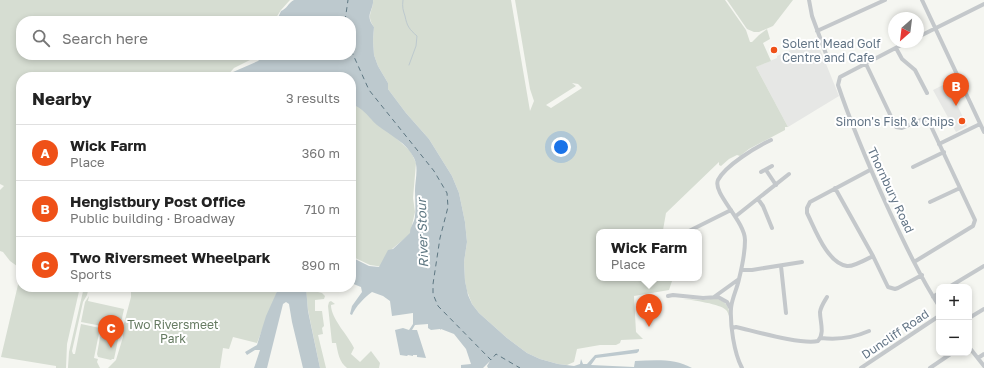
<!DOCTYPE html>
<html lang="en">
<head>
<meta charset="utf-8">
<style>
	body { margin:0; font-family:"Golos Text",sans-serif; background:#f2f2f2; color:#222 }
	.controls { position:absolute; right:12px; bottom:12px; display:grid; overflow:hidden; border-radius:8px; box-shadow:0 2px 6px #0003 }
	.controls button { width:36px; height:36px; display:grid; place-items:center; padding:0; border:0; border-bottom:1px solid #e0e0e0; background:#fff; color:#222; font:20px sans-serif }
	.compass { position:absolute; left:888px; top:12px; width:36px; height:36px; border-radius:50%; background:#fff; box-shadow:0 2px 6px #0003; rotate:208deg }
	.you { position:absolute; left:561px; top:147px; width:14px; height:14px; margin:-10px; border:3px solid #fff; border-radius:50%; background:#1a73e8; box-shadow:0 0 0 6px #1a73e833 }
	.badge { display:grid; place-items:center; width:26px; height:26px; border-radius:50%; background:#ef5118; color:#fff; font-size:13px; font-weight:700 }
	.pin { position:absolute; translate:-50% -33px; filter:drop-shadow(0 1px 2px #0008) }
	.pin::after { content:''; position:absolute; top:21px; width:14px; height:12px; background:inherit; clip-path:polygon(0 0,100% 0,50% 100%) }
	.popup { position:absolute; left:596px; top:229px; width:106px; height:52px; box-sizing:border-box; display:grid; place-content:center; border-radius:8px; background:#fff; filter:drop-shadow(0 1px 3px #0005); font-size:13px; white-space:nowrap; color:#767676 }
	.popup b { font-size:15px; color:#222 }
	.popup::after { content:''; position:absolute; left:50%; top:100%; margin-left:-8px; border:8px solid transparent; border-top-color:#fff }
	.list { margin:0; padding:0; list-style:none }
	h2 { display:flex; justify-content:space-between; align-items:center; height:52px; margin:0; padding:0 16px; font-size:17px }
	h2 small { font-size:13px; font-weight:400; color:#767676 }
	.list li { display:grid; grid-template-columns:26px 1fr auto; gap:12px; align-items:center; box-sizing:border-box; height:56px; padding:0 16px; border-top:1px solid #e0e0e0 }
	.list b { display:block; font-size:15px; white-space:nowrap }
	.list p { margin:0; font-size:13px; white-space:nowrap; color:#767676 }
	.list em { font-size:13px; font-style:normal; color:#767676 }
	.icon { flex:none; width:22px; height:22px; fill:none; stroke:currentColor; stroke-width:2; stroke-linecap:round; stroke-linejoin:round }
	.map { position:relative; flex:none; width:984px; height:368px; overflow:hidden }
	.search { position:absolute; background:#fff; box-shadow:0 2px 6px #0003; left:16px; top:16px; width:340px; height:44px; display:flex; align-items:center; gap:10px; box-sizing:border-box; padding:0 14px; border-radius:16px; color:#767676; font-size:15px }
	.panel { position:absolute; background:#fff; box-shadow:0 2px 6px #0003; left:16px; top:72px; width:340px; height:220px; border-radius:16px }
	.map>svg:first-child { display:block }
</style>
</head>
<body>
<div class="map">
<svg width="984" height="368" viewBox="0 0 984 368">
	<rect width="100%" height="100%" fill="#f5f6f1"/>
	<path fill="#e6e7e5" d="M816 39 839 96 788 127 756 67 777 58V56Z
		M947 83 967 126 956 132 933 90Z"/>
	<path fill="#d6ddd2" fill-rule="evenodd" d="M0 0H290L281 10 274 21H21V55H260L234 68 226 77H21V269L10 261 3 252 0 251V190L4 186 0 184Z
		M373 0H511L530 111 534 101 530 89 515 0H725L746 30 750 42H752L759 35 767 29 770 39 763 43 771 61 756 67 788 127H785V130L749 149 740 156 737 155 729 159 721 166 719 165V162L666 213 663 230 664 232H599V278H673L669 290 634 296 636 332 643 339 621 340 620 343 616 345H600L577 349 574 362 567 365 558 364 540 359 527 353 507 338 479 313 472 304 467 291 465 281 464 262 467 242 465 222 459 193 452 176 429 139 406 113 388 89V83L378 66 374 55 373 40 374 27C365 15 374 10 373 0ZM572 83 578 84 582 88 551 108 546 105 576 86Z
		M727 0H793L773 26 759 32H754L747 29Z
		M356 104 393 135 411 152 416 163 413 198 415 212 410 234 392 249 384 267 370 265 351 256V105Z
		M21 272V287H80L67 344 66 368H56V366L1 357Z
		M84 287H89L87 295 83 302 72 351 73 354H75L81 324 100 328 94 358 98 359 97 362 100 368H68V367L69 352Z
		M128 287H279L257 343 233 337 229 349 223 348 220 368H108L116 360 123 337 122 331 131 297V291Z
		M306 289 322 293 325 296 324 299 315 300V311H322L324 326 322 328 323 334 318 335 326 368H320L308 310Z
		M89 296 88 301 124 309C120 326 118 342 114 359H112L111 360 98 357 97 354 102 326 81 322 85 302Z
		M715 298C725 301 730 306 729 316 728 314 728 312 726 310 721 304 692 300 683 299L706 300Z
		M331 301 335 304 331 305C331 319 348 335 354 348L351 354 360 362 371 351 380 363 379 368H347C339 362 338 353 336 343H332L328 306 329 302Z"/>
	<path fill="#bdc9ce" d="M294 0H373C374 10 364 15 374 27L373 40 374 55 378 66 388 83V89L406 113 429 139 452 176 459 193 465 222 467 242 464 262 465 281 468 295 472 304 479 313 507 338 527 353 540 359 558 364 574 366 580 364 581 359 583 364H587L595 355 639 349V351L637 353 596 358 591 365 634 367 635 361C654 360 675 358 692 368H488L487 366 490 361 483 368H461V365L471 364 466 349 454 334 441 329V330L440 329 431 330 428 328V324L415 325 412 330H417L426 358 417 357V355H413V356L408 355 407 356 400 355 395 330 403 328 409 330 413 324V313L392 316 390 301 383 296 372 292C364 298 356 306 352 315L350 314 352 306 362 292 361 287 351 283V257L369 266 379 267 388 250 393 249 410 233C410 226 415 222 415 216 416 208 415 199 415 191 415 180 419 168 414 158 407 143 390 135 377 125 370 119 361 105 351 105V77H229L233 72 258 61 264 55H351V21H275L277 20 281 11C287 9 288 3 294 0Z
		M279 287H306L308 311 320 368H303L292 322 289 304 286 302 283 304 267 368H254L260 350H255L247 355 245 352 257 345 266 316Z"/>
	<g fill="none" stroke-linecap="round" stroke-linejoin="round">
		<path stroke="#bdc9ce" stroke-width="1" d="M403 0C402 7 403 10 405 16 407 26 409 29 417 36L416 46 409 65"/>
		<path stroke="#5e7782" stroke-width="1" stroke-dasharray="5 4" stroke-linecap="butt" d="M345 21 348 0
			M351 50 369 90 434 171 447 193 448 207 440 238 433 284V294L438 306 491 360 496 354 520 368"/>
		<path stroke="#c4c8cb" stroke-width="4" d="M809 0 812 16 829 62
			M922 0 984 132
			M817 31 885 0
			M918 37 984 4
			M907 42 840 77 838 85C852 127 869 166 887 206 903 240 919 275 939 306
			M896 48 902 59 915 70 927 93
			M866 64 896 127 902 128 923 119 929 122 975 220 973 226 914 262
			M939 144 980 124
			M913 167 944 152
			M766 170 776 185
			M870 170 810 202 807 208V213C815 229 827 263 847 266 853 267 867 259 873 256
			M761 172 772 166
			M835 188 873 256 888 287 895 289 898 288 922 275
			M758 199 763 206 772 228
			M930 202 960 188
			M736 216 789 174
			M687 232 731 210
			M781 266 786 313
			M741 270H752L802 262
			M949 287 984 266
			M668 296 673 295 703 298 718 297 727 302 731 309
			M714 297 739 279
			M933 297 939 293
			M969 318 984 309
			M732 328 736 327C754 331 802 345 818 341 825 333 820 322 820 312 821 306 824 302 827 297
			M821 338C838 340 853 338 869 331
			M969 347 984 366
			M978 358 984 354
			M742 368C734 353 730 325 731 308 732 298 737 289 739 279 742 267 745 252 745 240 745 221 712 193 718 180 726 165 756 147 771 140
			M861 368 939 316
			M930 368 952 353"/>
	</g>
	<g fill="#ef5118" stroke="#fff" stroke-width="1.5">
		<circle cx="774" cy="50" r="4"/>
		<circle cx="962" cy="121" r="4"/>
	</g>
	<g text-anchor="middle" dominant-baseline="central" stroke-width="4" stroke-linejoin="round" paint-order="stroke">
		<g font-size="12" fill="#627485" stroke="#fff" text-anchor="start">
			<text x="782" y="43">Solent Mead Golf<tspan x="782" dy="14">Centre and Cafe</tspan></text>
			<text x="954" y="121" text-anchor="end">Simon's Fish &amp; Chips</text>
		</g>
		<g font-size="12" fill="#627485" stroke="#fff">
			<text transform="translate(891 190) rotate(65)">Thornbury Road</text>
			<text transform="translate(895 334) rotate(-34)">Duncliff Road</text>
		</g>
		<g font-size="12" fill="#667b62" stroke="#fff">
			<text x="173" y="324">Two Riversmeet<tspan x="173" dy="14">Park</tspan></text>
		</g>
		<g font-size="13" font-style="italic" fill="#5e7782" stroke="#fff">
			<text transform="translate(422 233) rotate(-92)">River Stour</text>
		</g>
	</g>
</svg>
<div class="controls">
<button>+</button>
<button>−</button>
</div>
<svg class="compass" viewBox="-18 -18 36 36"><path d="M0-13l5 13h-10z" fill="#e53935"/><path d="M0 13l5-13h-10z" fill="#767676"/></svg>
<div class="you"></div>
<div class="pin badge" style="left:649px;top:327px">A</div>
<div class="popup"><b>Wick Farm</b>Place</div>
<div class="pin badge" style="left:956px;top:106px">B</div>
<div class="pin badge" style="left:111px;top:348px">C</div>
<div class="search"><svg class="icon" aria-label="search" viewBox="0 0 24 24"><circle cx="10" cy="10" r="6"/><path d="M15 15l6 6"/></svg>Search here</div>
<section class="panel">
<h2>Nearby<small>3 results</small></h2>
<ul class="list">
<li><span class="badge">A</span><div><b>Wick Farm</b><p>Place</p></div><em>360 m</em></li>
<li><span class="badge">B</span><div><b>Hengistbury Post Office</b><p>Public building · Broadway</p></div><em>710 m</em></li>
<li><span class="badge">C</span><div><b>Two Riversmeet Wheelpark</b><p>Sports</p></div><em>890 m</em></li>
</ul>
</section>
</div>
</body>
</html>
